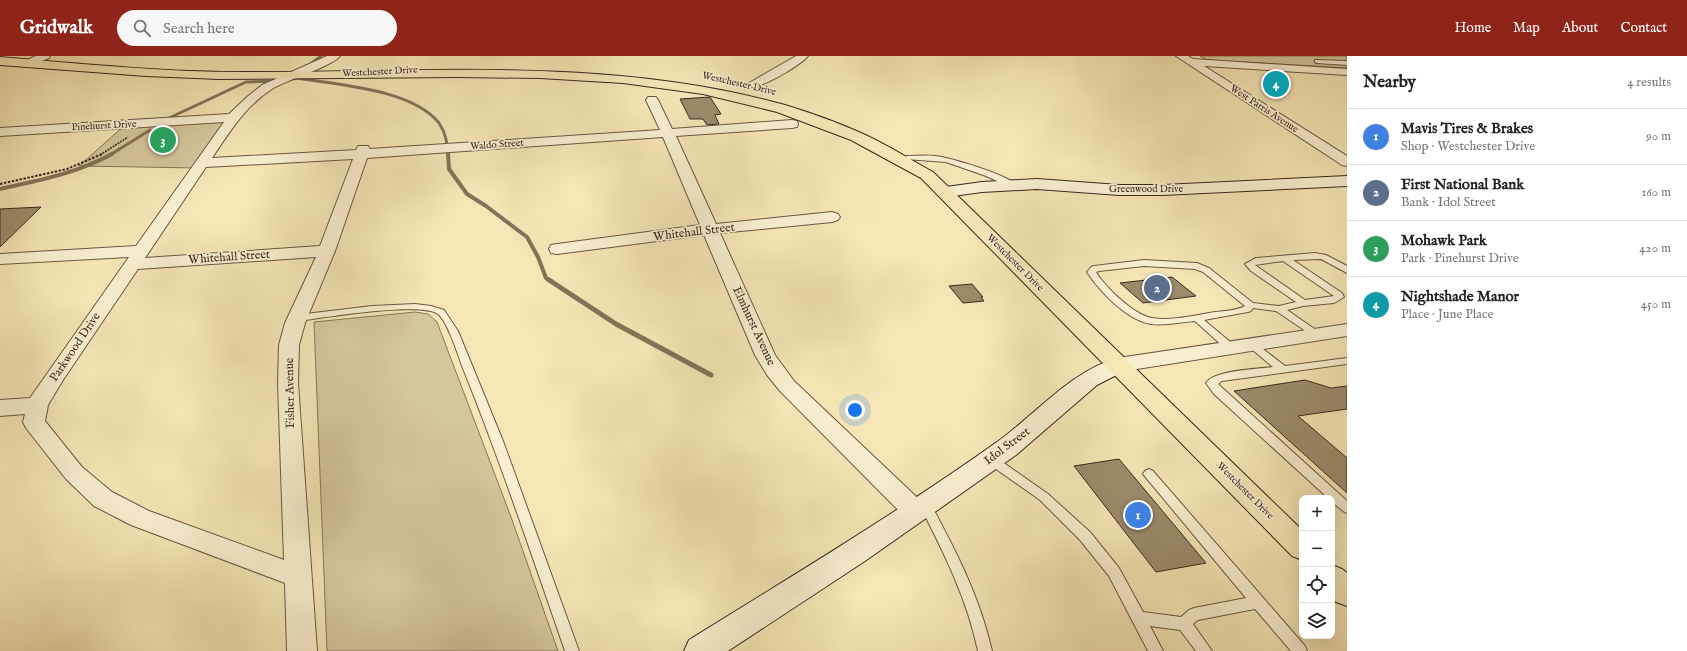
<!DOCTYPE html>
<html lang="en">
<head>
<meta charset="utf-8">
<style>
	body { margin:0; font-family:"IM FELL English",serif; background:#f6f6f6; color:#222 }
	.controls { position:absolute; right:12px; bottom:12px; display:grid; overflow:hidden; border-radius:8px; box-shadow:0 4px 16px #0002 }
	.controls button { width:36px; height:36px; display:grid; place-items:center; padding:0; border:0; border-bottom:1px solid #e0e0e0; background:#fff; color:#222; font:20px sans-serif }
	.you { position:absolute; left:855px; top:354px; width:14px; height:14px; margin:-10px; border:3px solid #fff; border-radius:50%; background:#1a73e8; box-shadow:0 0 0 6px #1a73e833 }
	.badge { display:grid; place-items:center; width:26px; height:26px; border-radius:50%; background:#8f2418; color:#fff; font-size:13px; font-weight:700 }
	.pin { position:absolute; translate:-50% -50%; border:2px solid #fff; box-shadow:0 1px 4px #0006 }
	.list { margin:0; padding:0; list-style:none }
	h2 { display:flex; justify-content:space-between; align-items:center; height:52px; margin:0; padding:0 16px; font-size:17px }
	h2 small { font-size:13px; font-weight:400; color:#767676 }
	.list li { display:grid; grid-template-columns:26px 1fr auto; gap:12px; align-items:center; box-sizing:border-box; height:56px; padding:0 16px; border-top:1px solid #e0e0e0 }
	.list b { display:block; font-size:15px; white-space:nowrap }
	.list p { margin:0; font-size:13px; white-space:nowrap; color:#767676 }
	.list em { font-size:13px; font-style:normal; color:#767676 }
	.icon { flex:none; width:22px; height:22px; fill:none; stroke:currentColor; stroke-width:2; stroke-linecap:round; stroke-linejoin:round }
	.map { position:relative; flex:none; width:1347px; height:595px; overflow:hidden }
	header { display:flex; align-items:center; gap:24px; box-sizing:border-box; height:56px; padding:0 20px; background:#8f2418; color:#fff }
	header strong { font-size:19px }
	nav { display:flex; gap:22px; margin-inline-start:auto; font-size:14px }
	.search { width:280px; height:36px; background:#f6f6f6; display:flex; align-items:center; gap:10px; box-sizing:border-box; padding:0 14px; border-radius:22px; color:#767676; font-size:15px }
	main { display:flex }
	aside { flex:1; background:#fff }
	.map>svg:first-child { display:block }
</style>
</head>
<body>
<header>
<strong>Gridwalk</strong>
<div class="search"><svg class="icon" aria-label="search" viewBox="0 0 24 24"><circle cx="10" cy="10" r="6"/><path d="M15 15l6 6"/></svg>Search here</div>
<nav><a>Home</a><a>Map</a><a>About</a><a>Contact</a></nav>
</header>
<main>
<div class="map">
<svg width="1347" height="595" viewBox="0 0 1347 595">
	<rect width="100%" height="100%" fill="#f6e6b6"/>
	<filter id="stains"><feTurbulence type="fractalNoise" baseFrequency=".005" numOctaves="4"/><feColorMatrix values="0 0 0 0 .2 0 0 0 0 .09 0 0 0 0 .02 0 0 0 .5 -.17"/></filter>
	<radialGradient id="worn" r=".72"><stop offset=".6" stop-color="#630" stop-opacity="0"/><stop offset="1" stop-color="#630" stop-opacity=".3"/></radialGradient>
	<path fill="#d6c69c" stroke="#88775c" d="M1200 0H1347V12L1246 6 1214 8Z
		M233 62 198 112 79 110 125 69Z
		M415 256 428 258 437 266 511 461 558 595H327L314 266Z"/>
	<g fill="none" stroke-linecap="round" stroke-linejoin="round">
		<path stroke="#857359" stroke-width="3" d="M308 10 321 0
			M287 24 297 22C338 29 412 33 439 67 446 77 447 87 448 99
			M169 62 246 26 277 25
			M110 99 150 74"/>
		<path stroke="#857359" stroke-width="4" d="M448 98 449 113 467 138 486 150 527 181 538 201 546 222 551 225
			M0 133C40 124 75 118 112 98"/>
		<path stroke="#857359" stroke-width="5" d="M549 224 616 268 711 319"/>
	</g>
	<path fill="#9c8b6c" stroke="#3b281c" d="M710 41 721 58 715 59 719 68 707 69 703 63H690L680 43Z
		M41 151 0 191V153Z
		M1172 221 1196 240 1143 247 1120 227Z
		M972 228 983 241H981L984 245 963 247 949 230Z
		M1305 324 1331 332 1347 330V353L1298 360 1347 402V437L1234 335Z
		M1119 403 1206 507 1156 516 1074 410Z"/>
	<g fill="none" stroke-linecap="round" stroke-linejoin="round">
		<defs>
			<path id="lane" d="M1315 4 1347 5V9L1317 7 1315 6Z
				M907 100C916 100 926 99 935 100 952 102 1005 118 1017 129L1016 131H1010L986 120 946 106 905 103 904 102Z
				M1315 197 1326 199 1347 210V217L1321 203 1293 204 1342 237 1344 241 1334 247 1303 250 1287 254 1319 276 1321 278 1319 280H1313L1276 255 1253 252 1251 255 1248 256 1204 264 1235 290 1236 292 1231 295 1227 294 1195 265C1181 266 1165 270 1151 268 1127 264 1100 236 1087 216L1091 211 1094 210 1144 204 1197 207 1209 212 1253 247 1279 250 1296 246 1251 215 1245 208 1256 202ZM1283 205 1334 240 1305 244 1255 209ZM1144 210 1195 213 1203 216 1245 250C1236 255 1220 255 1209 257 1192 260 1170 265 1152 262 1134 259 1105 231 1096 216L1099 215Z
				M415 248 431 250 444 254 458 275 503 385 579 595H565C532 500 500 404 462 310 458 298 447 265 438 258 420 245 322 262 297 265L292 262 297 259 372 250Z
				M1251 285 1254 286 1285 310 1347 302V308L1222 325 1218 328 1347 445V457L1343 455 1332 446V442H1328L1214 338 1206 327C1214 314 1258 313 1273 311L1248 290 1246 288 1248 286Z
				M990 399 994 400 1048 438 1090 476 1119 512 1143 556 1181 561 1189 554 1194 552 1246 542 1143 418 1145 415 1149 413 1153 415 1305 590 1307 595H1291L1255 553 1198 564 1193 568 1212 595H1196L1180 574 1150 570 1163 595H1148L1109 520 1080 484 1040 444 986 406 984 403 986 400Z
				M925 443 929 445C955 493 980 541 992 595H978C967 542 943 495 919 448L921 445Z"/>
			<path id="street" d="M36 0H50L49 2 33 9H25L24 7 25 5Z
				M327 0H340C333 10 286 24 272 33 245 50 229 77 212 102L356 94 358 90H368L370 93 660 74 646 44 648 41H656L658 44 672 73 792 64 797 65 798 68 797 71 792 72 676 80 716 168 832 156 838 158 840 161 838 164 832 166 720 177 775 299 794 325 924 448 927 455 924 462 915 465 906 462 780 335 767 319 755 299 704 179 557 198 551 197 549 193 551 189 557 188 700 169 663 81 367 102 335 195 305 267 299 289 298 327 317 595H287L285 527 131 469 94 450 66 423 26 372 23 366 25 358 0 360V344L30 342 129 201 0 208V198L136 190 224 66 0 80V72L229 58 247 41 262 29ZM353 103 320 190 145 202 206 111ZM316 201 285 267 279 289 278 327 284 504 149 455 112 436 82 411 45 365 48 349 63 324 138 213Z
				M796 0H808C801 9 759 34 749 31L747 29 749 27Z
				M1176 0H1188L1193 3 1347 13V19L1204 10 1347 100V110L1342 109Z
				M1347 268V280L1118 316 1111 314 1108 309 1111 304 1118 302Z"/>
			<path id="secondary" d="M1347 120V130L1163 139H1119L1037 133 982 136 946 141 940 139 938 136 940 133 946 131 982 126 1037 123 1119 129H1163Z
				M1118 302 1126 304 1129 309 1126 314 1097 329 1016 399 865 505 728 595H684L689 584C792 520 897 457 997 386 1035 359 1072 314 1118 302Z"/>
			<path id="primary" d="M0 1C86 8 172 17 257 16 434 16 613 1 785 49 808 56 839 67 861 77 886 88 909 103 933 116L1302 474V504L1292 500 921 122 851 84 777 56 703 38 623 27 540 22 457 21 219 23 146 20 0 9Z
				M1332 509 1342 513 1347 517V550L1336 546 1332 542Z"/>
		</defs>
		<use href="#lane" stroke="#6a5842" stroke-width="2"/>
		<use href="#street" stroke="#6a5842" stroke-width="2"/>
		<use href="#secondary" stroke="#3b281c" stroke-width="2"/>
		<use href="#primary" stroke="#3b281c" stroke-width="2"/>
		<path stroke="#3b281c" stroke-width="1.5" stroke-dasharray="2 1" stroke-linecap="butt" d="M100 99 128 81"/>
		<path stroke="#3b281c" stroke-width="2" stroke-dasharray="2.5 1.5" stroke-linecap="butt" d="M0 128 67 113 102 98"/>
		<use href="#lane" fill="#f9efd0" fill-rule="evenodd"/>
		<use href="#street" fill="#f9efd0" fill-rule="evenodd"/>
		<use href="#secondary" fill="#f9efd0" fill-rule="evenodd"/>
		<use href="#primary" fill="#f6e6b6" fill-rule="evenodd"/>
	</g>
	<g text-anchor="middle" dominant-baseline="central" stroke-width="3.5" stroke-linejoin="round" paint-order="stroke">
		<g font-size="10" fill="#3b281c" stroke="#f9efd0">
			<text transform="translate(380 16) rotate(-3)">Westchester Drive</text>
			<text transform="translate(739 28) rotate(13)">Westchester Drive</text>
			<text transform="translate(1264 53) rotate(33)">West Parris Avenue</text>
			<text transform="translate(104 70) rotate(-3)">Pinehurst Drive</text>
			<text transform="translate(497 89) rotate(-4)">Waldo Street</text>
			<text x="1146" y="133">Greenwood Drive</text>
			<text transform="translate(1015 207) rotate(45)">Westchester Drive</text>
			<text transform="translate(1245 435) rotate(45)">Westchester Drive</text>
		</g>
		<g font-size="12" fill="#3b281c" stroke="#f9efd0">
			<text transform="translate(694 176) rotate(-7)">Whitehall Street</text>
			<text transform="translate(229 201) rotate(-4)">Whitehall Street</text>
			<text transform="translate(754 270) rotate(65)">Elmhurst Avenue</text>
			<text transform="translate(75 291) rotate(-56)">Parkwood Drive</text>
			<text transform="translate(290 337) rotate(-91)">Fisher Avenue</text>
			<text transform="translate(1007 390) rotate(-37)">Idol Street</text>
		</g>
	</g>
	<rect width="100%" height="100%" filter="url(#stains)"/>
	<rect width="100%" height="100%" fill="url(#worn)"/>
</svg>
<div class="controls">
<button>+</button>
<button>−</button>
<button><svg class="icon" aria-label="locate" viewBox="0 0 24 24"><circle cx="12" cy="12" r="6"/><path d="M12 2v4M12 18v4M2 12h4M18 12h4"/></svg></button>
<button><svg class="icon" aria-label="layers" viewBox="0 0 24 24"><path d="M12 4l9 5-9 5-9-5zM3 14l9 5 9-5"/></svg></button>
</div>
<div class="you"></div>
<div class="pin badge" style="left:1138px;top:459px;background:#3f7fe0">1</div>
<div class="pin badge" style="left:1157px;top:232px;background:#5c6f8a">2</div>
<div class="pin badge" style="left:163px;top:84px;background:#2e9e5b">3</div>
<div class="pin badge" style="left:1276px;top:28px;background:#0f9aa8">4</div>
</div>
<aside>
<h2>Nearby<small>4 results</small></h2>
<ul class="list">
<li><span class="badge" style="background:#3f7fe0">1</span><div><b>Mavis Tires &amp; Brakes</b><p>Shop · Westchester Drive</p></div><em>90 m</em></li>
<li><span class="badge" style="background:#5c6f8a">2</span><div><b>First National Bank</b><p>Bank · Idol Street</p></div><em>160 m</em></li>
<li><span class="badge" style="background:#2e9e5b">3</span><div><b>Mohawk Park</b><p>Park · Pinehurst Drive</p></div><em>420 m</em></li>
<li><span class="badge" style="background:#0f9aa8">4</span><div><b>Nightshade Manor</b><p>Place · June Place</p></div><em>450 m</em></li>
</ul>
</aside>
</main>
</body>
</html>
